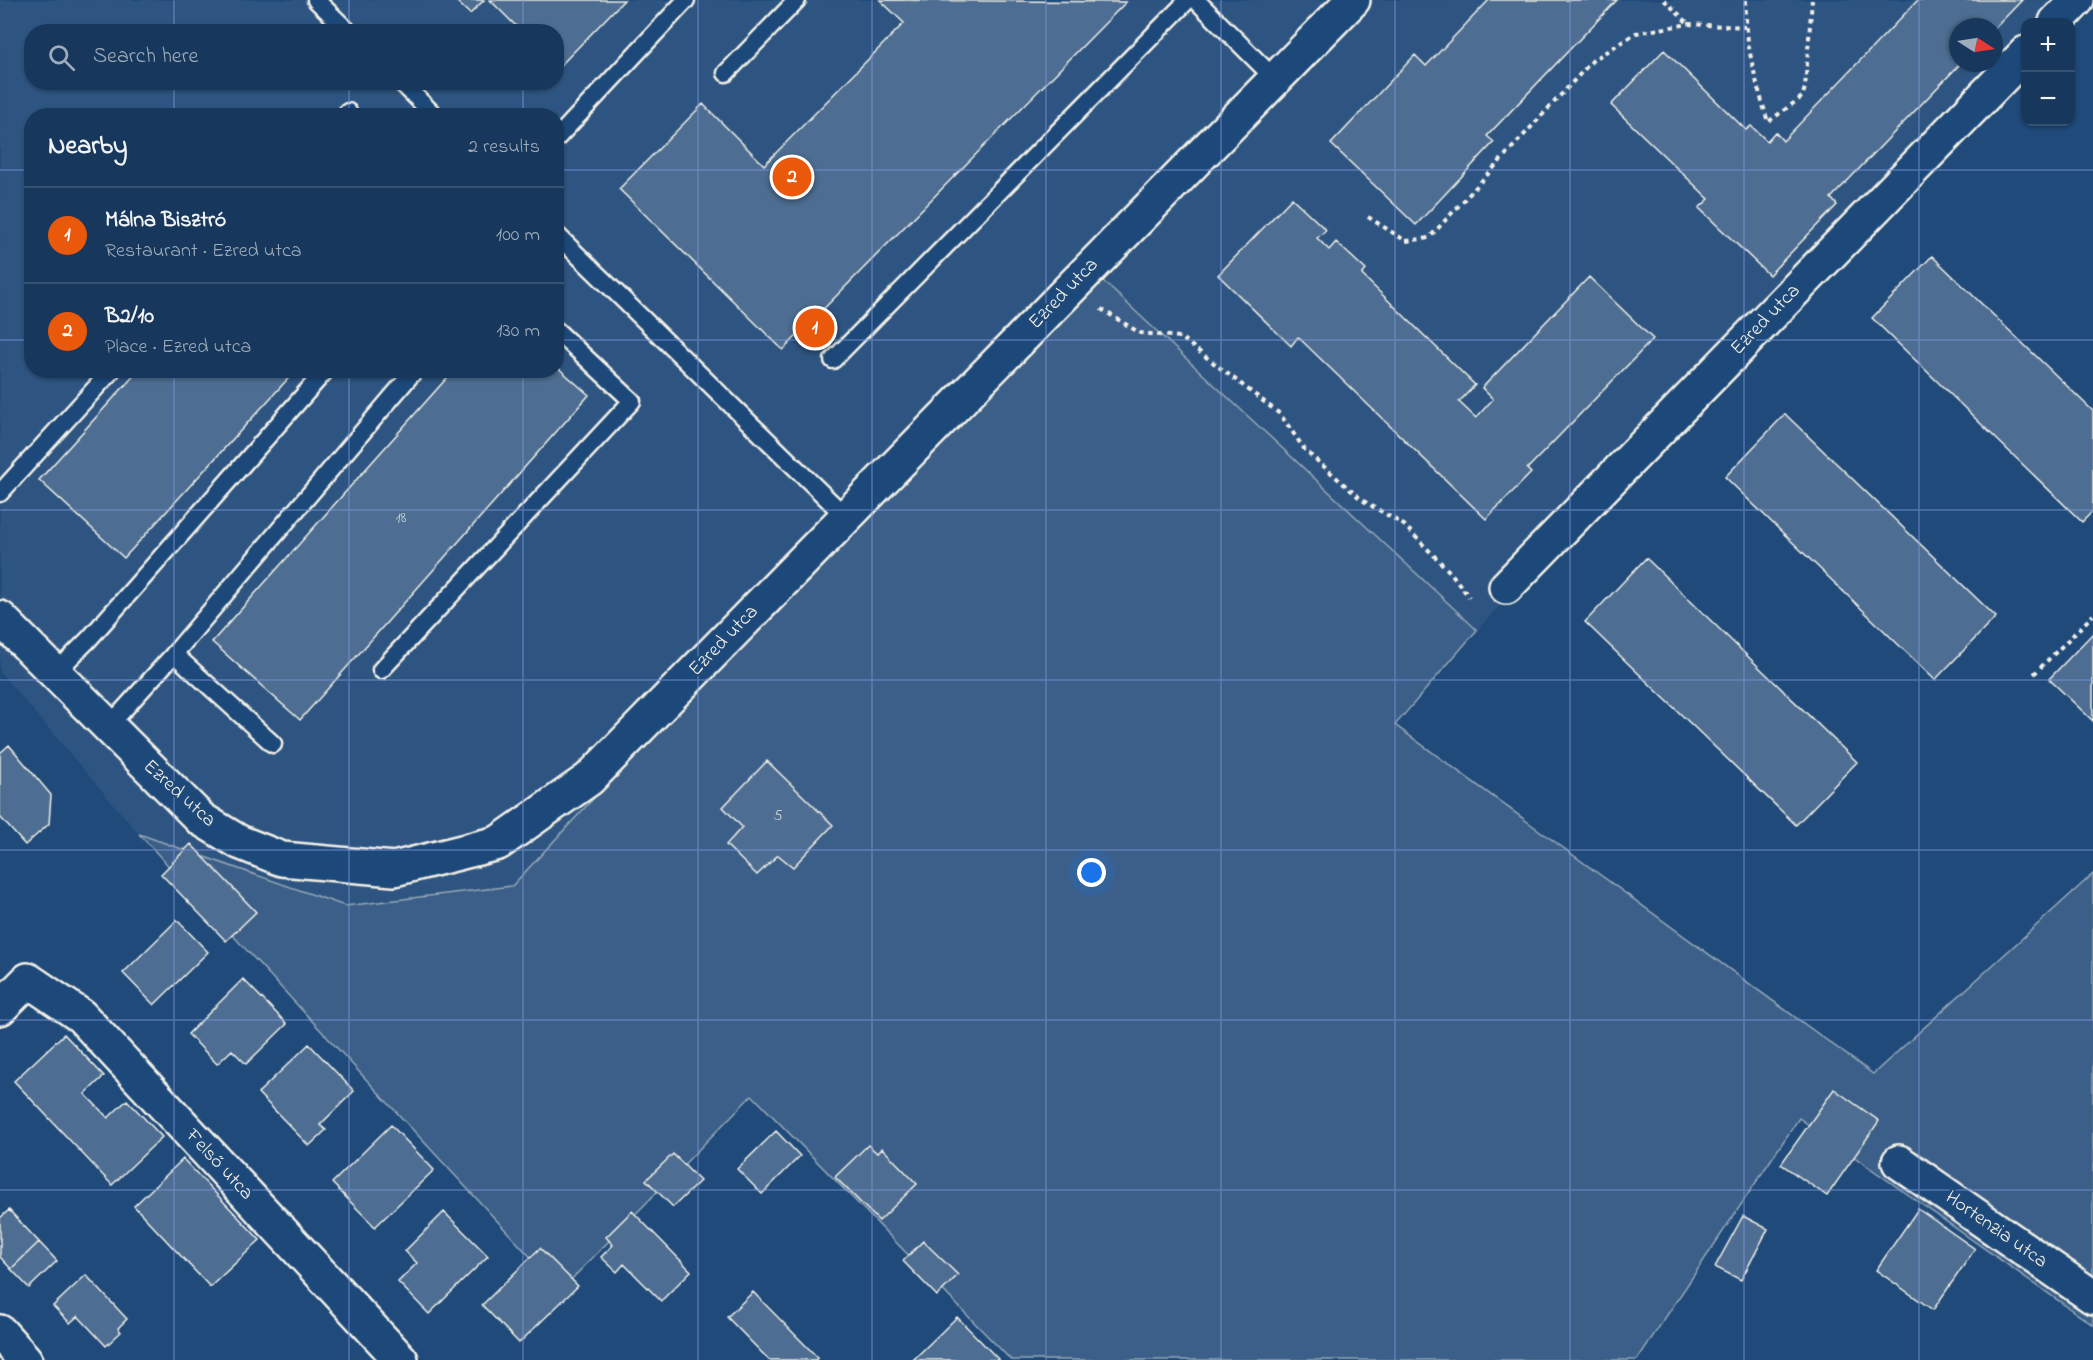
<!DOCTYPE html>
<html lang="en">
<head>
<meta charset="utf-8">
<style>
	body { margin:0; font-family:"Indie Flower",sans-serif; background:#244365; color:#f1f3f6 }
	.controls { position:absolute; right:18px; top:18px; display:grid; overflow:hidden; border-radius:12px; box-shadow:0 2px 4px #0004 }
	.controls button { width:54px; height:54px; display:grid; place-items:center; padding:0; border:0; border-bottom:2px solid #365272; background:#17385c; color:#f1f3f6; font:30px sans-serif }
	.compass { position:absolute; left:1949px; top:18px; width:54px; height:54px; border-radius:50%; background:#17385c; box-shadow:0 2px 4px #0004; rotate:102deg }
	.you { position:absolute; left:1092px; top:873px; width:21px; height:21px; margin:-15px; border:4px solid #fff; border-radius:50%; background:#1a73e8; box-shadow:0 0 0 9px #1a73e833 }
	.badge { display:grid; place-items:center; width:39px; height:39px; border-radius:50%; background:#ea580c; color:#fff; font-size:20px; font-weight:700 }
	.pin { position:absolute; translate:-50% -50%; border:3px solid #fff; box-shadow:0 2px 6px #0006 }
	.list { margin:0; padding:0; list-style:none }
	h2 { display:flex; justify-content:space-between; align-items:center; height:78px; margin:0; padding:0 24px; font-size:26px }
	h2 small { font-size:20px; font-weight:400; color:#9eacbb }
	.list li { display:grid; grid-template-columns:39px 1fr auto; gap:18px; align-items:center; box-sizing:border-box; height:96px; padding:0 24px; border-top:2px solid #365272 }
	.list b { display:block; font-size:22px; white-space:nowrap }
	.list p { margin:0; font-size:20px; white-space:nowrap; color:#9eacbb }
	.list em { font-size:20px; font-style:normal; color:#9eacbb }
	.icon { flex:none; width:33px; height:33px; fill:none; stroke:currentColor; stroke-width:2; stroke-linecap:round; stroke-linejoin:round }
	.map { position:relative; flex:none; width:2093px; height:1360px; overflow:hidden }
	.search { position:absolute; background:#17385c; box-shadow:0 2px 4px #0004; left:24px; top:24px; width:540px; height:66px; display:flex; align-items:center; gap:15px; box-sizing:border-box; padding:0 21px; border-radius:24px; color:#9eacbb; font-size:22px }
	.panel { position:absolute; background:#17385c; box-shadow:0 2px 4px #0004; left:24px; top:108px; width:540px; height:270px; border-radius:24px }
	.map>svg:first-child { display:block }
</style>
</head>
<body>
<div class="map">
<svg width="2093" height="1360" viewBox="0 0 2093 1360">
	<rect width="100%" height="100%" fill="#1f4a7a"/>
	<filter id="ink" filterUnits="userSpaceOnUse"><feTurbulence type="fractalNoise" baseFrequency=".0167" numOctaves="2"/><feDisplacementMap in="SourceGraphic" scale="12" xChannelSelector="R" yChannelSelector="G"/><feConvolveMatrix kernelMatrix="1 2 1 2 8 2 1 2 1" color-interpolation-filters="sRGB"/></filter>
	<g filter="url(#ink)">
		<path fill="#2d5581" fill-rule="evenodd" d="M0 0H2062L2041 22H2026L2025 40 1477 630 1088 267 512 886 345 906 139 834 0 672ZM1958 27H1994V63H1958ZM32 32H556V82H32ZM32 116H556V370H32Z"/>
		<path fill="#3a5f88" stroke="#97a8b8" stroke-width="1.5" d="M1088 267 1477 630 1395 725 1873 1074 2093 874V1325L1799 1118 1637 1360H1011L752 1095 561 1290 139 834 345 906 512 886Z"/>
		<path fill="#4d6e92" stroke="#f4f1e8" stroke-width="1.5" d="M455 0H484L470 14Z
			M490 0H624L559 67 556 65V32H522Z
			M880 0 1126 2 783 350 619 189 703 104 764 165 904 23Z
			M1489 0H1617L1487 136 1494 142 1416 225 1331 144 1415 55 1426 66Z
			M1918 0H2022L1994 29 1958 27V63H1961L1831 198 1837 205 1769 275 1699 208 1709 199 1611 105 1664 50 1746 130 1751 126 1767 141 1775 132 1783 141Z
			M1292 198 1326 230 1317 238 1329 250 1336 242 1366 270 1362 275 1475 385 1459 402 1476 418 1493 399 1482 388 1589 277 1653 339 1527 469 1531 473 1486 519 1298 337 1291 346 1218 275Z
			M1932 256 2093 411V511L2082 522 1872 318Z
			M556 366 589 395 300 720 212 642 454 370H556Z
			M139 370H296L124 558 39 480Z
			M1785 414 1996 617 1935 680 1725 477Z
			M1646 558 1857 762 1796 825 1585 622Z
			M2093 633V721L2049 679Z
			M9 745 51 795 49 824 25 845 0 817V753Z
			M767 761 833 825 793 867 778 855 757 875 726 845 742 827 723 807Z
			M191 844 256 912 226 941 161 874Z
			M177 920 208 952 154 1005 123 973Z
			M243 979 287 1024 246 1064 232 1050 217 1064 188 1034Z
			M64 1034 104 1076 85 1094 108 1118 127 1100 162 1137 112 1185 14 1081Z
			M309 1044 354 1091 320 1125 326 1130 309 1146 258 1093Z
			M1834 1089 1879 1121 1827 1196 1781 1164Z
			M391 1125 434 1170 375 1227 332 1183Z
			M776 1131 800 1156 762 1194 737 1169Z
			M868 1145 877 1153 882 1148 917 1184 879 1221 835 1177Z
			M673 1154 700 1181 673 1207 646 1180Z
			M183 1159 260 1240 210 1287 134 1206Z
			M1918 1209 1975 1249 1933 1310 1876 1270Z
			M9 1210 39 1242 11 1269 0 1257V1218Z
			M632 1211 691 1271 661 1301 624 1264 617 1272 601 1257 613 1245 606 1237Z
			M444 1212 488 1256 429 1314 398 1282 417 1263 405 1251Z
			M1743 1216 1768 1229 1741 1280 1715 1267Z
			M923 1241 958 1275 937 1296 903 1261Z
			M39 1242 57 1261 29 1288 11 1269Z
			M540 1248 578 1286 519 1343 482 1305Z
			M86 1275 127 1319 118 1328 121 1332 106 1346 78 1316 70 1323 53 1306Z
			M753 1292 818 1358 816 1360H769L727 1317Z
			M957 1317 999 1360H913Z"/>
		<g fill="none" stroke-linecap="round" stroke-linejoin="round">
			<defs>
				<path id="lane" d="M316 0 349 32
					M1196 0 1275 79
					M726 73 797 0
					M401 82 435 116
					M344 116 348 112
					M556 139 686 0
					M556 234 846 517
					M833 360 1188 0
					M0 493 112 370
					M174 654 273 744
					M381 670 632 401 556 330
					M54 674 89 639 326 370
					M108 727 174 654 415 370"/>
				<path id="street" d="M2056 22 2077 0
					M1506 587 2026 53
					M0 618 201 819 239 842 282 859 394 869 498 843 589 779 1353 0
					M0 1008 28 980 81 1016 401 1360
					M1899 1162 2093 1297
					M0 1332 25 1360"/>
			</defs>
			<use href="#lane" stroke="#f4f1e8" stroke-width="21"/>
			<use href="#street" stroke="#f4f1e8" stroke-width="38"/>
			<path stroke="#f4f1e8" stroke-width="4" stroke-dasharray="4.5 4.5" stroke-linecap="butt" d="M1664 0 1688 23
				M1746 0C1744 43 1756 81 1768 122L1802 97 1805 88 1812 0
				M1368 217 1406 241 1429 238 1593 60 1636 33 1689 24 1745 27
				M1101 309 1140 333 1180 337 1280 414 1305 450 1362 500 1404 525 1451 573 1469 597
				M2034 674 2093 615"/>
			<use href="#lane" stroke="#1f4a7a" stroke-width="16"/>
			<use href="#street" stroke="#1f4a7a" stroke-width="33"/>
		</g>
	</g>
	<path fill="none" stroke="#7e97df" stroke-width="1.5" stroke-opacity="0.55" d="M174 0V32M349 0V32M523 0V32M698 0V1360M872 0V1360M1046 0V1360M1221 0V1360M1395 0V1360M1570 0V1360M1744 0V1360M1919 0V1360M174 82V116M349 82V116M523 82V116M0 170H32M556 170H2093M0 340H32M556 340H2093M174 370V1360M349 370V1360M523 370V1360M0 510H2093M0 680H2093M0 850H2093M0 1020H2093M0 1190H2093"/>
	<g text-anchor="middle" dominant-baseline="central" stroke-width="4.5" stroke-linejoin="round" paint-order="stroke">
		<g font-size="16" fill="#cad0d2">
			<text x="401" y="518">18</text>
			<text x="778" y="816">5</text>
		</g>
		<g font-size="20" fill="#f4f1e8" stroke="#1f4a7a">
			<text transform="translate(1064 294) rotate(-46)">Ezred utca</text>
			<text transform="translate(1766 320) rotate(-46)">Ezred utca</text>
			<text transform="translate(724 641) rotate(-46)">Ezred utca</text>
			<text transform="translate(179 794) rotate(42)">Ezred utca</text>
			<text transform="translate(219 1165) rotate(47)">Felső utca</text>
			<text transform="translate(1996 1230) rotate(35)">Hortenzia utca</text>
		</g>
	</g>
</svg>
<div class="controls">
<button>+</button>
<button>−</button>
</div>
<svg class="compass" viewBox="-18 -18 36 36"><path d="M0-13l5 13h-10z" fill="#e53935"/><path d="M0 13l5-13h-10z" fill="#9eacbb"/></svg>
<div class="you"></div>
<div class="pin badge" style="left:815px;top:328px">1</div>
<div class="pin badge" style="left:792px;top:177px">2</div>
<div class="search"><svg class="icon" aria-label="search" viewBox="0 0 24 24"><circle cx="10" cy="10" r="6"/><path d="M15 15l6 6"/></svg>Search here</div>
<section class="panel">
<h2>Nearby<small>2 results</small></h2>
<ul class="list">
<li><span class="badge">1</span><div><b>Málna Bisztró</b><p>Restaurant · Ezred utca</p></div><em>100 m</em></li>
<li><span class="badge">2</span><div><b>B2/10</b><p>Place · Ezred utca</p></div><em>130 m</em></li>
</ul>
</section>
</div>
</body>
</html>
